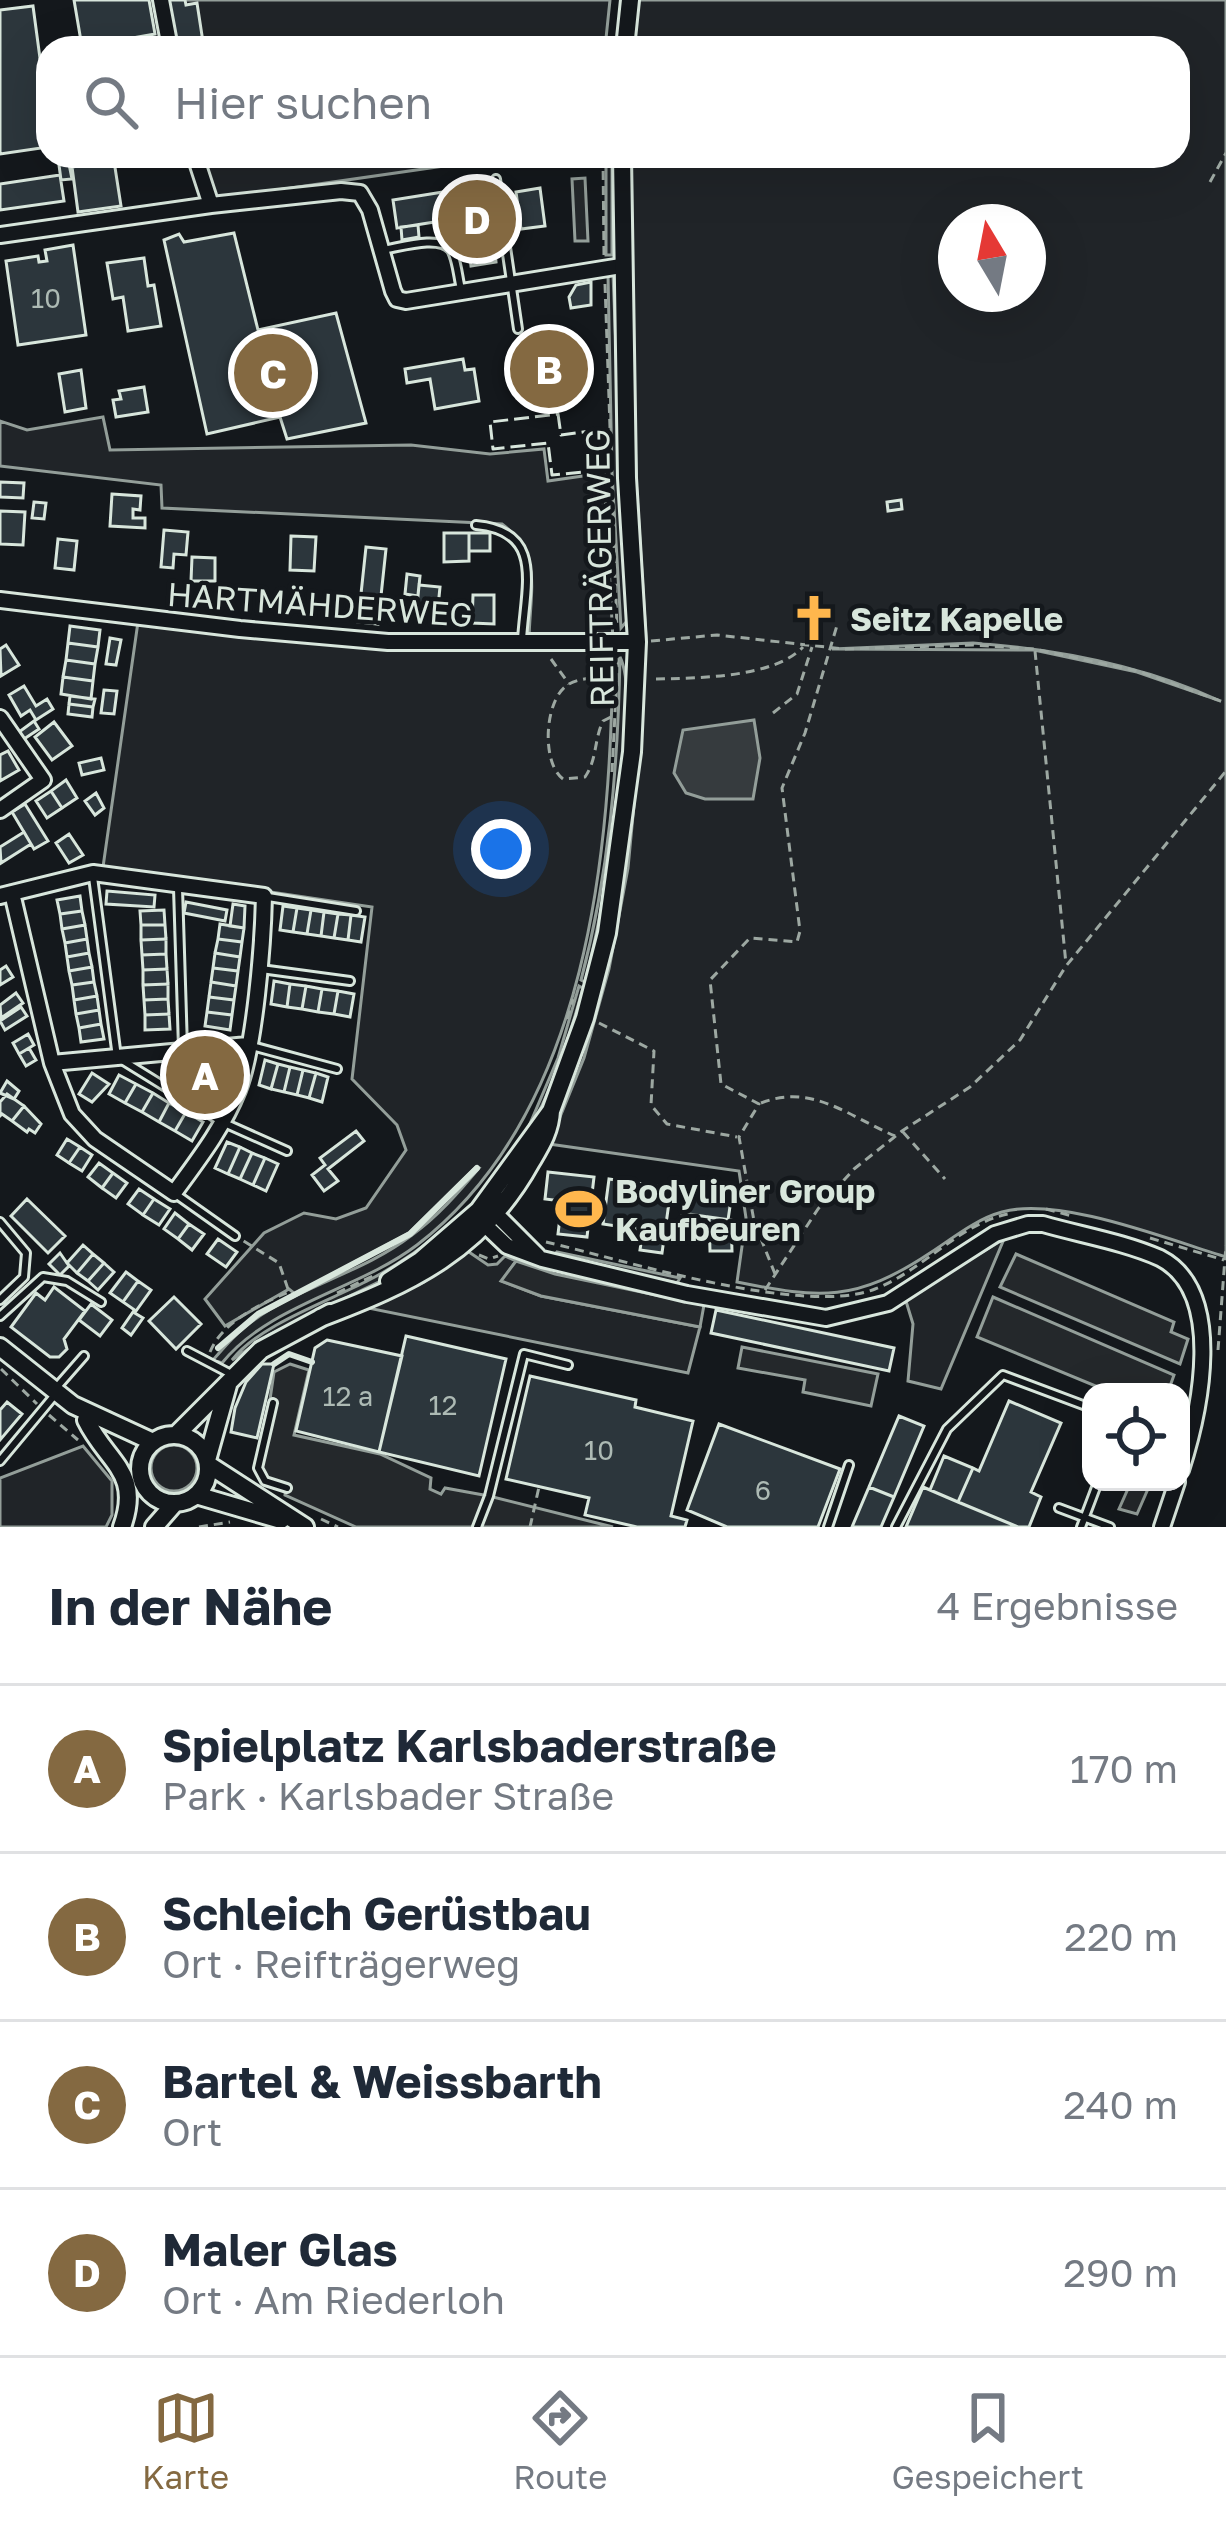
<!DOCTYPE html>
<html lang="de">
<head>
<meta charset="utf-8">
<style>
	body { margin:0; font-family:"Golos Text",sans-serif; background:#f6f6f7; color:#1f2937 }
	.controls { position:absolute; right:36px; bottom:36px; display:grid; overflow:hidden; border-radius:24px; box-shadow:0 12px 48px #0002 }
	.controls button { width:108px; height:108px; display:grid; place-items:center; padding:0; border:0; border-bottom:3px solid #e0e1e3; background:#fff; color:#1f2937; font:60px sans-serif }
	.compass { position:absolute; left:938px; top:204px; width:108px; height:108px; border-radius:50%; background:#fff; box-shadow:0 12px 48px #0002; rotate:350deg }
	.you { position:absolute; left:501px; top:849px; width:42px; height:42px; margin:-30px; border:9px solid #fff; border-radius:50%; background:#1a73e8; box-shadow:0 0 0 18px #1a73e833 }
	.badge { display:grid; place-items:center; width:78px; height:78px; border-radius:50%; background:#846941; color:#fff; font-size:39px; font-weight:700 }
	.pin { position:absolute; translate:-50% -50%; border:6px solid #fff; box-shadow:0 3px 12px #0006 }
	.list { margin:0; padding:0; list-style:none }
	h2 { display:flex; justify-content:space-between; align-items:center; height:156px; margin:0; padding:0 48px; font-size:51px }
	h2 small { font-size:39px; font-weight:400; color:#747a83 }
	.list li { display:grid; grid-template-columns:78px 1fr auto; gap:36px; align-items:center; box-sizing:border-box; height:168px; padding:0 48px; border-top:3px solid #e0e1e3 }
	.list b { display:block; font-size:45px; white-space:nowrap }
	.list p { margin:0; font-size:39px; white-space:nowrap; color:#747a83 }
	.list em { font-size:39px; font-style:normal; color:#747a83 }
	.icon { flex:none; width:66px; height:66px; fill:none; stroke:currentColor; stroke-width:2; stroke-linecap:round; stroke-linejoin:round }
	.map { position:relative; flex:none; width:1226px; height:1527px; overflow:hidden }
	.search { position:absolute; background:#fff; box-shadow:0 12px 48px #0002; left:36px; right:36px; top:36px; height:132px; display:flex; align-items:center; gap:30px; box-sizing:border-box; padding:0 42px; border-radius:36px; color:#747a83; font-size:45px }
	.sheet { height:828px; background:#fff }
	nav { display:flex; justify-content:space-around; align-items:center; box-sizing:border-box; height:168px; border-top:3px solid #e0e1e3; background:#fff; font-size:33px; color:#747a83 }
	nav a { display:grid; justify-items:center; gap:6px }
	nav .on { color:#846941 }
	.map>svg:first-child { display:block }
</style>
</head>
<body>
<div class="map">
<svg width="1226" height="1527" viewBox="0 0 1226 1527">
	<rect width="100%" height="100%" fill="#14181c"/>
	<path fill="#202428" stroke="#939e99" stroke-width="3" fill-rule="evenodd" d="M165 0H610L605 48H174Z
		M638 0H1226V1257C1167 1239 1059 1196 1002 1212 976 1219 953 1238 930 1253 856 1302 821 1299 737 1282L746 1218 739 1171 549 1144 584 1058 609 969 628 868 639 752 646 638 636 478 630 156H1178V48H633ZM956 222H1028V294H956ZM973 643C1057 649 1141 665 1218 700L1137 672 1034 650 832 649Z
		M200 156H513L215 199Z
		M606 156H612V255H606Z
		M613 274 627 621 621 628 612 473 608 275Z
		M103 417 110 450 411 445 490 454 544 449 548 481 604 473 613 640 529 639C530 591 543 555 502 524L162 508 161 485 0 466V421L27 430Z
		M138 622 240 633 613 647C611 849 590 1112 417 1245 358 1290 270 1304 222 1363L213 1360C226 1345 238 1331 254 1320 301 1286 364 1272 412 1235 438 1216 459 1192 479 1168L476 1167 409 1233 295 1294 289 1289 225 1326 205 1299 264 1233 304 1213 336 1219 366 1208 406 1150 397 1125 352 1079 372 907 103 867Z
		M620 657C643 701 600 928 585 982L581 980C609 874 618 767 620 657Z
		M579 986 583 988C568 1042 553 1092 523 1140L558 1058Z
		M447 1228 391 1276 269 1335 232 1360C259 1325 329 1301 369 1280 397 1266 422 1248 447 1228Z
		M1004 1239 941 1389 908 1381 913 1324 905 1298Z
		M466 1250 488 1265 497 1264 505 1256 516 1261 502 1281 541 1296 700 1327 688 1373 368 1308 424 1282Z
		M151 1468a23 23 0 1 1 46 0a23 23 0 1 1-46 0Z
		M83 1446 112 1481V1515L106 1527H0V1478Z"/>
	<path fill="#24282b" stroke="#939e99" stroke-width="3" d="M585 178 588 241H575L572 179Z
		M557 1252 680 1278 677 1283 552 1257Z
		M1016 1254 1174 1322 1171 1332 1188 1339 1180 1364 1000 1287Z
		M516 1261 555 1274 704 1305 700 1327 541 1296 501 1281Z
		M993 1297 1174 1375 1168 1392H1110L977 1337Z
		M742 1347 878 1374 871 1406 803 1392 805 1380 738 1368Z
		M290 1364 309 1370 294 1435 380 1454 431 1478 430 1489 441 1494 445 1488 489 1496 613 1527H356L285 1495 286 1488 259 1475 274 1372Z
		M1131 1482H1151L1137 1514 1119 1509Z"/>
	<path fill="#363b3e" stroke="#939e99" stroke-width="3" d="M754 720 760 758 753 799H705L686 793 674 773 683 730Z"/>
	<path fill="#2c363c" stroke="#d8e6dc" stroke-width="3" d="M74 0H149L155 34 82 47Z
		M169 0H185L186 5 197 3 203 42 177 47Z
		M33 6 48 118V147L0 154V10Z
		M75 156H98L99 163 77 166Z
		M114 161 121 206 78 212 72 167Z
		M69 164 72 179 61 180 59 165Z
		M60 175 64 201 0 210V184Z
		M540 188 545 226 521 229 516 192Z
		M443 192 447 220 397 228 393 200Z
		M490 193 496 262 471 266 468 244 463 245 456 198Z
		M418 225 419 237 402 240 401 227Z
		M234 233 258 330 336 313 366 423 287 439 280 417 207 434 164 240 179 234 184 242Z
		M73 245 86 335 18 345 6 261 38 256 39 262 47 261 45 250Z
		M144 258 148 286 154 285 161 326 128 331 123 297 113 299 107 263Z
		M591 282V305L571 308 569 297 576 285Z
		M581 341 589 384 517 398 509 354Z
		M463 359 465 370 474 369 479 401 435 409 430 379 407 383 405 369Z
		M81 370 86 408 65 412 59 374Z
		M144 387 148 412 116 417 113 400 121 399 119 391Z
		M0 482 24 483 23 498 0 497Z
		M112 494 141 496 140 510 133 509V518H145V528L110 526Z
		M901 500 902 509 888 511 887 502Z
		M34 502 46 503 44 519 32 518Z
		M0 511 25 512 23 545 0 544Z
		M164 530 188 532 186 555 174 554 173 568 161 567Z
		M444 533H469V561L444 562Z
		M469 533H490V551H469Z
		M291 536 316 537 314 571 290 570Z
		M58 539 77 541 74 570 55 568Z
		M366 547 386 549 378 624 358 622Z
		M192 557 215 558V581H191Z
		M407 574 420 576 418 596 405 594Z
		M419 585 440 587 438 607 417 605Z
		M473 595H494V624L472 623Z
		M70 626 100 630 98 647 68 643Z
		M110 638 121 640 116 665 106 664Z
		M68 643 98 647 95 664 66 660Z
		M6 645 19 665 1 676 0 649Z
		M66 660 95 664 93 681 63 677Z
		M63 677 93 681 91 699 61 694Z
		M24 686 36 706 47 699 53 709 36 720 30 710 21 716 9 695Z
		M104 690 117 691 114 714 101 713Z
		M70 696 95 699 93 707 69 704Z
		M69 704 93 707 92 717 68 714Z
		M34 721 39 729 24 739 19 732Z
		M54 722 72 746 52 760 35 737Z
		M8 751 19 770 0 781V755Z
		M101 758 104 770 82 775 79 763Z
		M66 780 77 798 62 808 51 791Z
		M51 791 62 808 47 818 36 801Z
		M96 793 104 808 95 815 85 801Z
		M25 804 48 841 34 849 12 812Z
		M24 832 31 844 1 863 0 847Z
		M69 834 83 855 69 863 56 843Z
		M107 891 155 895 154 907 106 904Z
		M80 896 82 911 60 914 57 900Z
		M186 902 227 910 225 921 184 913Z
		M233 904 245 906 244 928 230 926Z
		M283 906 297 908 293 932 280 930Z
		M297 908 311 910 307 934 293 932Z
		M164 910 165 925H141L140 911Z
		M311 910 324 912 321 936 307 934Z
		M82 911 85 925 62 929 60 914Z
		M324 912 338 914 334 938 321 936Z
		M338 914 351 915 348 940 334 938Z
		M351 915 365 917 361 942 348 940Z
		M220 924 244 928 242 942 218 939Z
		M85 925 87 939 65 943 62 929Z
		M141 925H165L166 939 141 940Z
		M87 939 89 953 67 957 65 943Z
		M166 939V954L142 955 141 940Z
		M218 939 242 942 240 957 215 953Z
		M89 953 92 967 69 971 67 957Z
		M215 953 240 957 238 971 213 968Z
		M166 954 167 969 143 970 142 955Z
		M6 966 13 977 0 985V970Z
		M92 967 94 982 72 985 69 971Z
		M213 968 238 971 236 986 211 982Z
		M167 969 168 984 143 985V970Z
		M274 981 290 984 287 1007 271 1004Z
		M94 982 97 996 74 1000 72 985Z
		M211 982 236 986 234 1000 209 997Z
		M168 984V999L144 1000 143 985Z
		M290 984 306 986 302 1009 287 1007Z
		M306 986 322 989 318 1012 302 1009Z
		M322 989 338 991 334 1014 318 1012Z
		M338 991 354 994 350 1017 334 1014Z
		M16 993 23 1003 1 1018 0 1005Z
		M97 996 99 1010 76 1014 74 1000Z
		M209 997 234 1000 232 1015 207 1012Z
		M168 999 169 1014 145 1015 144 1000Z
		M21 1007 27 1016 5 1030 0 1021Z
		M99 1010 101 1024 79 1028 76 1014Z
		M207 1012 232 1015 230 1030 205 1026Z
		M169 1014 170 1029 145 1030V1015Z
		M101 1024 104 1039 81 1042 79 1028Z
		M28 1034 34 1045 19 1054 13 1043Z
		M29 1048 36 1060 26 1066 19 1054Z
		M265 1060 278 1064 271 1089 259 1085Z
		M278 1064 290 1067 284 1092 271 1089Z
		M290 1067 303 1070 297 1095 284 1092Z
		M303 1070 316 1073 309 1098 297 1095Z
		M92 1073 109 1084 92 1102 79 1094Z
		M316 1073 328 1077 322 1102 309 1098Z
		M119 1075 136 1084 125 1103 109 1094Z
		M7 1081 19 1091 14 1099 0 1093Z
		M136 1084 153 1093 142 1112 125 1103Z
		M153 1093 169 1103 159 1122 142 1112Z
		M7 1094 24 1106 12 1121 2 1114 0 1116V1102Z
		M169 1103 186 1112 175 1131 159 1122Z
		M24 1106 41 1124 35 1133 29 1129 27 1132 12 1121Z
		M186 1112 203 1122 192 1141 175 1131Z
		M356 1131 364 1141 328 1169 338 1181 324 1191 312 1175 325 1165 320 1158Z
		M67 1139 80 1147 69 1163 57 1155Z
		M227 1142 240 1147 228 1174 215 1168Z
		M80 1147 92 1155 82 1171 69 1163Z
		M240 1147 252 1153 240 1179 228 1174Z
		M252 1153 265 1158 253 1185 240 1179Z
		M265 1158 278 1164 266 1191 253 1185Z
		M99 1163 113 1173 102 1188 88 1177Z
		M548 1172 594 1177 587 1237 558 1234 562 1201 545 1199Z
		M113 1173 127 1183 116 1198 102 1188Z
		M609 1179 671 1188 662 1253 640 1250 643 1230 603 1224Z
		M686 1187 732 1193 728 1220 682 1213Z
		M139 1189 154 1199 143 1215 128 1204Z
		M27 1199 65 1236 48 1253 11 1216Z
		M154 1199 170 1209 159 1225 143 1215Z
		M175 1213 189 1224 178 1239 164 1229Z
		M709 1217 731 1220 732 1251H710Z
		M189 1224 204 1234 192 1250 178 1239Z
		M218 1239 237 1252 226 1267 207 1254Z
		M83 1245 93 1254 77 1273 67 1263Z
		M60 1253 69 1266 60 1275 49 1264Z
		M93 1254 104 1263 88 1281 77 1273Z
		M104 1263 114 1272 98 1290 88 1281Z
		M126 1272 138 1281 123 1302 110 1293Z
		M138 1281 151 1290 136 1311 123 1302Z
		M54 1287 85 1311 64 1339 67 1349 59 1357H50L11 1327 36 1293 45 1300Z
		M174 1297 201 1324 176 1349 149 1321Z
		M91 1304 112 1320 100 1336 79 1320Z
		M716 1310 894 1348 889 1371 711 1333Z
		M133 1312 143 1318 131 1335 122 1328Z
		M406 1336 506 1359 479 1476 379 1452Z
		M327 1340 402 1356 379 1452 296 1431 315 1348Z
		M262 1364H274L257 1438 231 1432 235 1408 246 1382Z
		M530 1376 636 1400 635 1407 693 1421 671 1516 687 1520 685 1527H637L585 1515 589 1498 506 1479Z
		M1009 1401 1061 1423 1031 1492 1041 1497 1029 1527H1018L958 1502 973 1468 979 1471Z
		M7 1402 22 1414 0 1440V1410Z
		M899 1416 924 1426 894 1497 869 1487Z
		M719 1424 840 1469 818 1527H727L687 1510Z
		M944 1456 973 1468 958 1502 930 1490Z
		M869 1487 894 1497 881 1527H852Z
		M923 1487 958 1502 1018 1527H906Z"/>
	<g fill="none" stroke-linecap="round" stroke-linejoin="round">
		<defs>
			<path id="service" d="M496 179 518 329
				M382 250C398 248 439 234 451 250 457 259 458 278 461 289
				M476 525C545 531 525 587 522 640
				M93 877 117 1057 222 1122 287 1151
				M178 888 183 1048
				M268 897 356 911
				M261 969 350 981
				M252 1046 337 1069
				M177 1195 235 1236
				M0 1222 26 1253 24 1277 0 1300
				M0 1316 43 1277 67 1281 101 1302
				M187 1351 231 1374
				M56 1388 84 1356
				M273 1403 258 1468 265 1481 287 1488
				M0 1461 54 1396
				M1059 1508 1110 1527
				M477 1527 489 1496 524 1354 568 1365
				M828 1527 849 1465
				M896 1527 947 1429 1003 1375 1091 1408
				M1081 1527 1098 1482"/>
			<path id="minor" d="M161 0 170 48
				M211 205 341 191 360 193 370 210 393 291 397 299 406 301 621 266
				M0 235 211 205 195 156
				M0 600 240 629 388 642H637
				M0 718 43 780 0 810
				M12 893 52 1063 248 1045
				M0 896 93 873 264 896C263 944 255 1047 238 1090 223 1128 198 1160 174 1193L95 1139 72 1114 52 1063
				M487 1212 496 1214 538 1256
				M485 1225 507 1246 542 1259 687 1294 826 1318 888 1303 995 1234 1028 1224H1043C1081 1235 1124 1242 1160 1258 1226 1292 1200 1411 1181 1470
				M1162 1527 1177 1482"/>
			<path id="tertiary" d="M625 48 630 0
				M389 1281 420 1261 479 1210 551 1111
				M320 1318C410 1284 482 1251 531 1162 541 1145 550 1131 551 1111L585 1018 607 933 632 752 637 642 627 478 622 156
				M0 1347 73 1405 153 1442
				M86 1420C107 1463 142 1472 122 1527
				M177 1434 261 1350 330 1313
				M140 1469a34 34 0 1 1 68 0a34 34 0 1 1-68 0Z
				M207 1460 228 1385
				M209 1465 305 1527
				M196 1495 281 1520
				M154 1527 175 1503"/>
		</defs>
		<use href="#service" stroke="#d8e6dc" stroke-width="12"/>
		<use href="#minor" stroke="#d8e6dc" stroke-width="20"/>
		<use href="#tertiary" stroke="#d8e6dc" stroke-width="22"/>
		<path stroke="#9da8a2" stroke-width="3" stroke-dasharray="9 6" stroke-linecap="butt" d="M603 156 604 256
			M1210 182 1226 153
			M605 284 617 628
			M651 641 717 635 844 649 973 645 1034 649 1138 671 1226 703
			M1035 651 1066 964
			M551 659 569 684
			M607 677C594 678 580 678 569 684 544 698 541 763 563 779L585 777C597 760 594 740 603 721L615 715
			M656 679C697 678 774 678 803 647
			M773 713 797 694 812 647
			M612 772 618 655
			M567 1019 573 999
			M599 1023 654 1051 651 1105 667 1124 737 1137
			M761 1103C812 1083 848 1116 895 1136
			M903 1132 945 1179
			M1046 1209 1072 1216
			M1150 1238 1224 1260
			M546 1242C624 1260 804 1317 875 1289 923 1271 961 1221 1013 1213
			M479 1255 489 1259 498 1256
			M775 1274 754 1221 739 1137 759 1104 721 1084 710 980 750 938 797 942 800 931 782 788 805 733 838 622
			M765 1290 818 1209 854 1169 902 1131 970 1087 1020 1040 1066 966 1226 771
			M337 1293 377 1274
			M1218 1350 1226 1245
			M210 1352C222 1322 260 1304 289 1292L279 1263 242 1240
			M1 1369 37 1404
			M49 1415 78 1440
			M321 1519 338 1527
			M199 1527 230 1522
			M530 1527 539 1487"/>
		<use href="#service" stroke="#14181c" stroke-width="6"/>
		<use href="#minor" stroke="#14181c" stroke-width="14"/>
		<use href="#tertiary" stroke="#14181c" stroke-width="16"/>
		<path stroke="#d8e6dc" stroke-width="3" stroke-dasharray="15 6" stroke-linecap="butt" d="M558 414 561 435 590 431 595 471 552 475 548 443 493 449 490 422Z"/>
		<path stroke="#d8e6dc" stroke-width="6" d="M218 1348 258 1314 410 1234 477 1168
			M274 1364 289 1354 312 1362"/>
	</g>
	<defs>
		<symbol id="church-bare" viewBox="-9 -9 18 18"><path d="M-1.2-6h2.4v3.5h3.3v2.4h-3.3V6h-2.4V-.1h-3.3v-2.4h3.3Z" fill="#ffb74d" stroke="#14181c" stroke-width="2.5" paint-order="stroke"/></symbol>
		<symbol id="stadium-bare" viewBox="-9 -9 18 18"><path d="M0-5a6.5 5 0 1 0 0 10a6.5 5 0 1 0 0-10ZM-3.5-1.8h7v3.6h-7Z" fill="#ffb74d" stroke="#14181c" stroke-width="2.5" paint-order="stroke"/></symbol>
	</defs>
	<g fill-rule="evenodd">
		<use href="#church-bare" x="781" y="585" width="66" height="66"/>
		<use href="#stadium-bare" x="546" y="1176" width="66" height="66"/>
	</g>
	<g text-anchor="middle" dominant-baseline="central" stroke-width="9" stroke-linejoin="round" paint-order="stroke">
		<g font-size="27" fill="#adbab4">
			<text x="46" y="298">10</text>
			<text x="348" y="1396">12 a</text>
			<text x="443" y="1405">12</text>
			<text x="599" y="1450">10</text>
			<text x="763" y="1490">6</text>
		</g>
		<g font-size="33" fill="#d8e6dc" stroke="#14181c">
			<text transform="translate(599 568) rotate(-91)">REIFTRÄGERWEG</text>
			<text transform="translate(320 604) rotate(4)">HARTMÄHDERWEG</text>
		</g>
		<g font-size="33" font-weight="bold" fill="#d8e6dc" stroke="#14181c" text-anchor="start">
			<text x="850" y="618">Seitz Kapelle</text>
			<text x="615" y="1190">Bodyliner Group<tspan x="615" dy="38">Kaufbeuren</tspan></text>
		</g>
	</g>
</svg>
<div class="controls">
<button><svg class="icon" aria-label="locate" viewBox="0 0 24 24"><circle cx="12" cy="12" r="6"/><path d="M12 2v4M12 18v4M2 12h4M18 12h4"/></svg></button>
</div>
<svg class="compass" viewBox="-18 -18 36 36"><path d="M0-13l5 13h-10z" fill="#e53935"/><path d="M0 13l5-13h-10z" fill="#747a83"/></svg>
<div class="you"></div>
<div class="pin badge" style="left:205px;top:1075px">A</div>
<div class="pin badge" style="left:549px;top:369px">B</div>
<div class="pin badge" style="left:273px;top:373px">C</div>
<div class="pin badge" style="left:477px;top:219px">D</div>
<div class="search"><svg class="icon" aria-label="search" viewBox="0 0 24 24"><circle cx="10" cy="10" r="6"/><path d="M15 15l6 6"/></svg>Hier suchen</div>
</div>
<section class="sheet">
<h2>In der Nähe<small>4 Ergebnisse</small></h2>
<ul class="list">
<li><span class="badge">A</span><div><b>Spielplatz Karlsbaderstraße</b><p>Park · Karlsbader Straße</p></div><em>170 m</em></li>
<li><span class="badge">B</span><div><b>Schleich Gerüstbau</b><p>Ort · Reifträgerweg</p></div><em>220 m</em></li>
<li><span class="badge">C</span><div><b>Bartel &amp; Weissbarth</b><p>Ort</p></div><em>240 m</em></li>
<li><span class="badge">D</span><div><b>Maler Glas</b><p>Ort · Am Riederloh</p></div><em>290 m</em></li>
</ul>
</section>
<nav>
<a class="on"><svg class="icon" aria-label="map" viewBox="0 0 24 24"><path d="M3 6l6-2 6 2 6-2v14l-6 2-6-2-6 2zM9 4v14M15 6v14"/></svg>Karte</a>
<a><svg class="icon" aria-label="directions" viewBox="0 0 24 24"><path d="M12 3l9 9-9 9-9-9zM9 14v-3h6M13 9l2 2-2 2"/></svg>Route</a>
<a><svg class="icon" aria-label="saved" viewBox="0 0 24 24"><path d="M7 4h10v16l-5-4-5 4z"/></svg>Gespeichert</a>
</nav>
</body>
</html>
